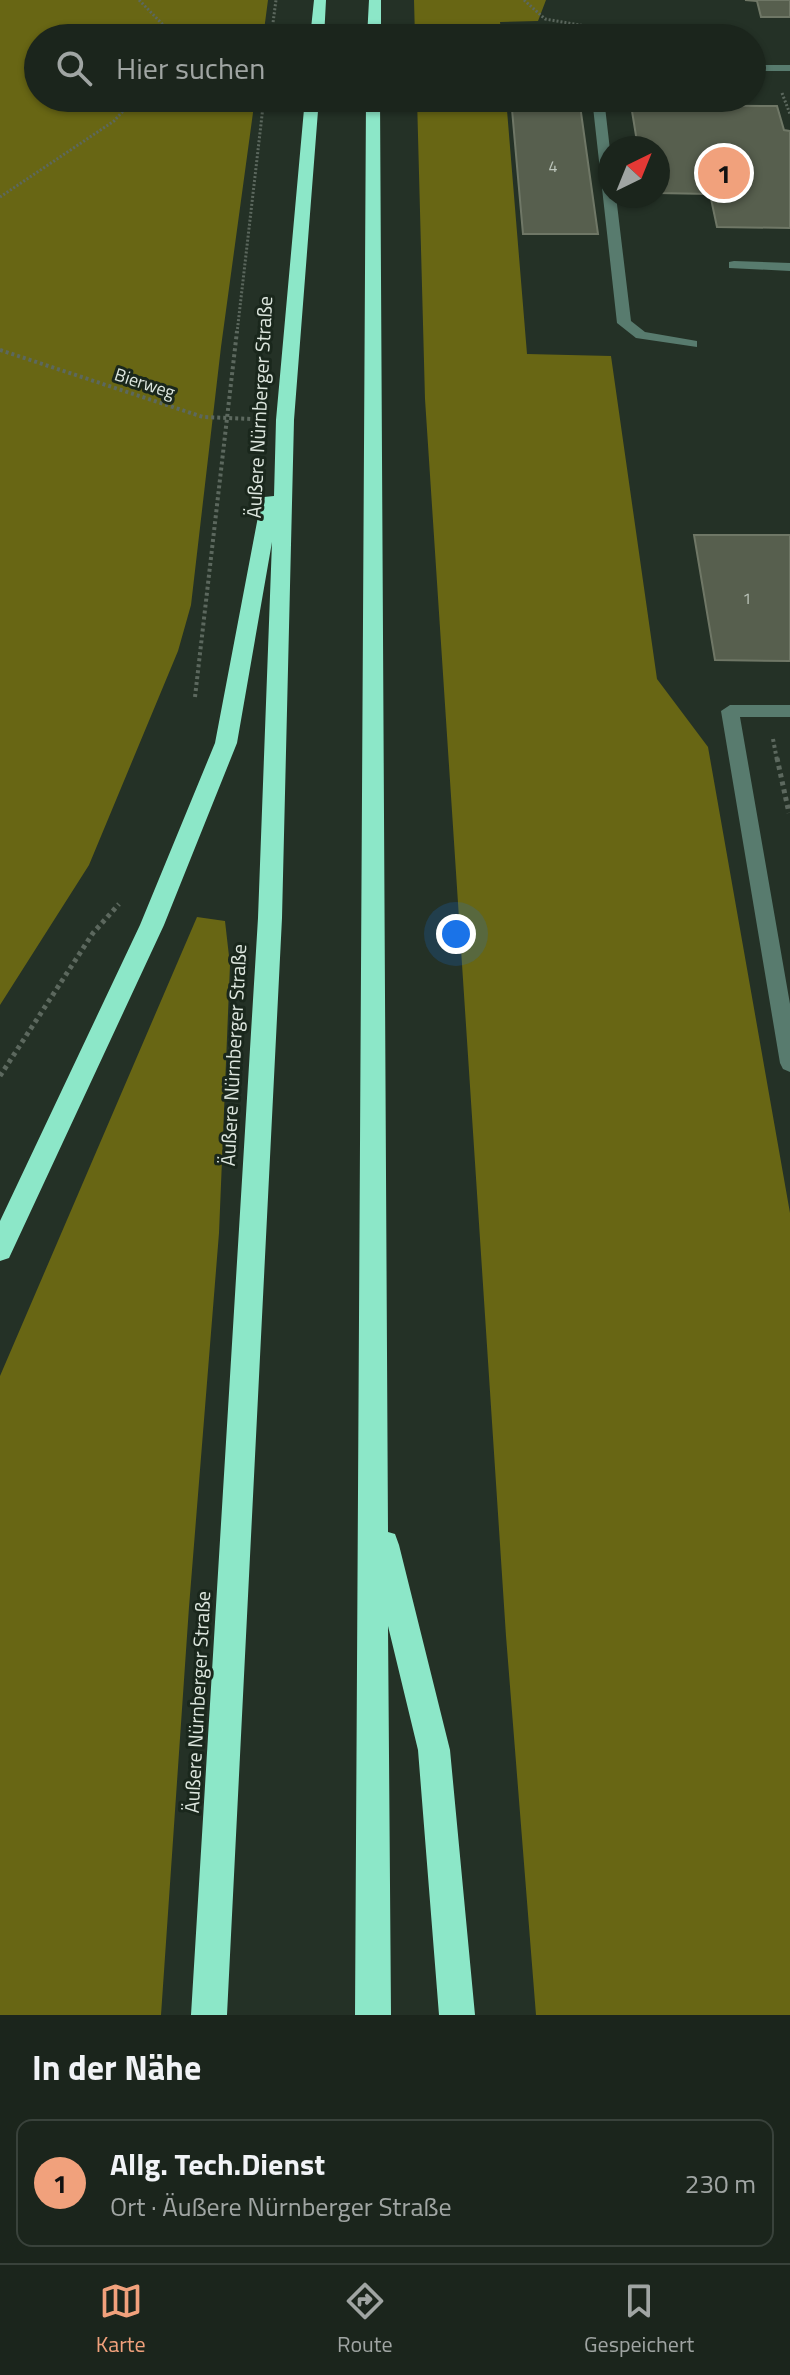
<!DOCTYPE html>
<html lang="de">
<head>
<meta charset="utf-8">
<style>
	body { margin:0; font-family:"Titillium Web",sans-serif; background:#283129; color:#f1f3f6 }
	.compass { position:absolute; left:598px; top:136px; width:72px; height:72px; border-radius:50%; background:#1b251c; box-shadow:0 2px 6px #0004; rotate:43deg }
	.you { position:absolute; left:456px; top:934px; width:28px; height:28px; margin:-20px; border:6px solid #fff; border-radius:50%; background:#1a73e8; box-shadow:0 0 0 12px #1a73e833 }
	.badge { display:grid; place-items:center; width:52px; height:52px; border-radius:50%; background:#f1a17c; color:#111; font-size:26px; font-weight:700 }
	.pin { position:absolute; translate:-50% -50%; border:4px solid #fff; box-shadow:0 2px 8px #0006 }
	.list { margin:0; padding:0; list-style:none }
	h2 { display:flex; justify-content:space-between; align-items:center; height:104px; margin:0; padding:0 32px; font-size:34px }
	h2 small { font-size:26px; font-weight:400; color:#a0a5a3 }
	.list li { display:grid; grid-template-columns:52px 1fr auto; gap:24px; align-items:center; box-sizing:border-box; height:128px; margin:0 16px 16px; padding:0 16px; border:2px solid #39423b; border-radius:16px }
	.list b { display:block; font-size:30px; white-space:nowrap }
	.list p { margin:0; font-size:26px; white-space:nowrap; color:#a0a5a3 }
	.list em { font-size:26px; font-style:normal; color:#a0a5a3 }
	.icon { flex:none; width:44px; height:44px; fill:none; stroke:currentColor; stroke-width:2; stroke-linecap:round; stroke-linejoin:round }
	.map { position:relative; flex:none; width:790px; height:2015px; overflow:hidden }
	.search { position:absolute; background:#1b251c; box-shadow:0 2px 6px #0004; left:24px; right:24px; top:24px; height:88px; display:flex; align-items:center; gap:20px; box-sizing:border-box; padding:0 28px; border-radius:44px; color:#a0a5a3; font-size:30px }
	.sheet { height:248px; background:#1b251c }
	nav { display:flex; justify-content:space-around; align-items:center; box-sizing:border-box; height:112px; border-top:2px solid #39423b; background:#1b251c; font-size:22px; color:#a0a5a3 }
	nav a { display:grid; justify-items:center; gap:4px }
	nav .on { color:#f1a17c }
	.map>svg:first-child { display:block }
</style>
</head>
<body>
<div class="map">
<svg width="790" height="2015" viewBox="0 0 790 2015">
	<rect width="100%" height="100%" fill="#243126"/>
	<path fill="#686614" d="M0 0H268L263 38H38V98H255L221 347 191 605 178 651 89 865 0 1005Z
		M414 0H546L538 21 500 22 502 38H415Z
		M417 98H506L527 354 611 356 657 679 708 747 790 1213V2015H536L506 1636 425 399Z
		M197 917 225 921 230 965 219 1233 189 1607 161 2015H0V1376Z"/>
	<path fill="#575f4e" stroke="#6f7766" stroke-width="2" d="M790 0V17H761L757 1 745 0Z
		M511 98H579L598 234H523Z
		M631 105 777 106 784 130 790 131V228L717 227 710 194 658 193V148H638Z
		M694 535H790V661L715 660Z"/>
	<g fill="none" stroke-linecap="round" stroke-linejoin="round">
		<path stroke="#5c685e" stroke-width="3" stroke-dasharray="2 2" stroke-linecap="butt" d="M139 0 171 33V38
			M524 0 545 19 655 38
			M271 38 276 0
			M782 93 790 114
			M0 197 114 121 135 98
			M237 333 264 98"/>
		<path stroke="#5c685e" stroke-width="4" stroke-dasharray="3 3" stroke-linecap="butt" d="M0 350 203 417 252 419
			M195 697 237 331
			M773 739 777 760"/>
		<path stroke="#5c685e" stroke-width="5" stroke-dasharray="4 4" stroke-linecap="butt" d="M777 758 789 813
			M0 1076 93 933 119 904"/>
		<path fill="#587b6e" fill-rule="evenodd" d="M752 65H790V71H752Z
			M592 98H604L610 150V196H616L631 321 645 332 697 341V347L636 338 617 323Z
			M734 261 790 263V271L729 268V262Z
			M730 705H790V717H740L790 1004V1072L783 1069 780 1063 721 711Z"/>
		<path fill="#8ce7c8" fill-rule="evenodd" d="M314 0H326L324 38H310Z
			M369 0H381V38H367Z
			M305 98H319L294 420 282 918 227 2015H191L258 918 272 542 237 743 164 925 9 1258 0 1261V1221L140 925 215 743 261 501 264 497 274 496 276 420Z
			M366 98H380L388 1532 395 1534 399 1545 450 1750 475 2015H439L418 1750 388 1626 391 2015H355Z"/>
	</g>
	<g text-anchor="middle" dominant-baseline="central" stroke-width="6" stroke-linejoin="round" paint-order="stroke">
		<g font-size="16" fill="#bcc5bb">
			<text x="553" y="166">4</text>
			<text x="747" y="598">1</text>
		</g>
		<g font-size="18" fill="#dee7df" stroke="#1a271c">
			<text transform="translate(145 383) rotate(18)">Bierweg</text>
		</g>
		<g font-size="20" fill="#dee7df" stroke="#1a271c">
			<text transform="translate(259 407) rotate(-87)">Äußere Nürnberger Straße</text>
			<text transform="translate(233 1055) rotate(-87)">Äußere Nürnberger Straße</text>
			<text transform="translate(197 1702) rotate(-87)">Äußere Nürnberger Straße</text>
		</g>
	</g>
</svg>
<svg class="compass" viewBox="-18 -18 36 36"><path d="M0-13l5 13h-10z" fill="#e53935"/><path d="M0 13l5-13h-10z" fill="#a0a5a3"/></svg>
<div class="you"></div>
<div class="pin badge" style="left:724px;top:173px">1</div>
<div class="search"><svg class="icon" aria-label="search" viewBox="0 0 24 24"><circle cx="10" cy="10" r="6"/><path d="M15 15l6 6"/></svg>Hier suchen</div>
</div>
<section class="sheet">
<h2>In der Nähe<small></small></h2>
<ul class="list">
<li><span class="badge">1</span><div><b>Allg. Tech.Dienst</b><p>Ort · Äußere Nürnberger Straße</p></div><em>230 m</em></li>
</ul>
</section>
<nav>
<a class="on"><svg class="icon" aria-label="map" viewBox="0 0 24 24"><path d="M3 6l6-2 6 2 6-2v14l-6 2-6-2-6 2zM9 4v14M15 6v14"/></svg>Karte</a>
<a><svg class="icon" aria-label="directions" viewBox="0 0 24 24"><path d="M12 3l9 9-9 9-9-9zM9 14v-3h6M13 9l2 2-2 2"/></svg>Route</a>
<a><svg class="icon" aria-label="saved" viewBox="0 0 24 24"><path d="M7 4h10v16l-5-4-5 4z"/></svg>Gespeichert</a>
</nav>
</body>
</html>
